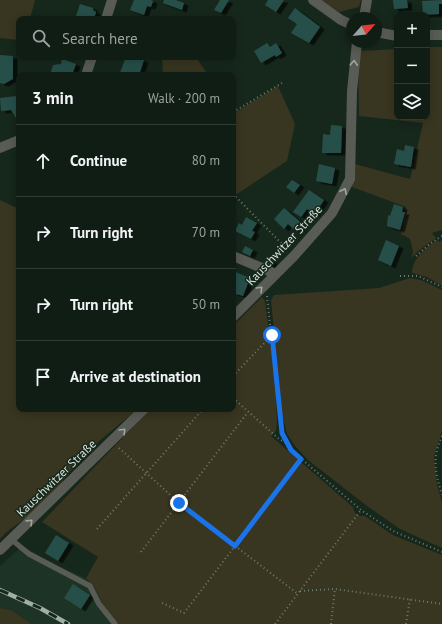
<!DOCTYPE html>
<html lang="en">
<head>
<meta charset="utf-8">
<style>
	body { margin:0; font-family:"PT Sans",sans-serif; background:#19261e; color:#f1f3f6 }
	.controls { position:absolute; right:12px; top:12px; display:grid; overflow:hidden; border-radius:8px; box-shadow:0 2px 10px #0003 }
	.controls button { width:36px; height:36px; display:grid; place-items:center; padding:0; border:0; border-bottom:1px solid #303b34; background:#101d15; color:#f1f3f6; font:20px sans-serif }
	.compass { position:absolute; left:346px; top:12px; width:36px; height:36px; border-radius:50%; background:#101d15; box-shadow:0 2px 10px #0003; rotate:62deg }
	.stop { position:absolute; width:12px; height:12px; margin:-9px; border:3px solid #1a73e8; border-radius:50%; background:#fff }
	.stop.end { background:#1a73e8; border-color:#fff; box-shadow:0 1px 4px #0008 }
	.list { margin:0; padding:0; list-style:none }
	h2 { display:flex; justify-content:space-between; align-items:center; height:52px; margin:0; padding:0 16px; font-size:17px }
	h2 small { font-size:13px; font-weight:400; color:#9ca2a0 }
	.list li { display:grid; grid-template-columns:26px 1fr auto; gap:12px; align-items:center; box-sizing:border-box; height:72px; padding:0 16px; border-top:1px solid #303b34 }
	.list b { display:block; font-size:15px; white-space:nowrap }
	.list em { font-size:13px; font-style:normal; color:#9ca2a0 }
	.icon { flex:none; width:22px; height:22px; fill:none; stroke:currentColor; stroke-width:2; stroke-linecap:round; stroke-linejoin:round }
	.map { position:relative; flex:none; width:442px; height:624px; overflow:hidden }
	.search { position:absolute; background:#101d15; box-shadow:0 2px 10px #0003; left:16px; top:16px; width:220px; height:44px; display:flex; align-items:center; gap:10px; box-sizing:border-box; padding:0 14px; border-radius:8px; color:#9ca2a0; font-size:15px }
	.panel { position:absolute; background:#101d15; box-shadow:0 2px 10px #0003; left:16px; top:72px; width:220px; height:340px; border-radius:8px }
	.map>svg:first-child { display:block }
</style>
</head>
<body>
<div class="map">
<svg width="442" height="624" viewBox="0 0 442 624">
	<defs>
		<filter id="shadow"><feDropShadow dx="4.5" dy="2.5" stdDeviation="0" flood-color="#0009"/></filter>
	</defs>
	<rect width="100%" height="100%" fill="#16271c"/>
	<path fill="#1c3325" d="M22 546 58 566 86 578 95 588 105 609 119 624H32L11 610 0 608V566Z"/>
	<path fill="#383520" d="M0 0H35L30 19H19V40L0 38Z
		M321 0H361L359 7 339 12Z
		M427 47H442V230L432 233 436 238 417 252 411 258 413 252 410 239 401 234 406 207 352 187 355 164 410 179 423 123 359 116 358 51 397 49V117H427Z
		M162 57H196L208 75H163Z
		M278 86 295 124 287 161 237 194 233 190V112L234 113Z
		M0 200 19 209V409H137C120 425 101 438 84 455 69 471 57 491 40 506 28 519 12 525 0 539Z
		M437 240 439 242 442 240V286L427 277 412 273C412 259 426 247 437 240Z
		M410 278 421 280 442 290V430L434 457 437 485 442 502V548L400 529 367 506 308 460 295 446 287 434 282 414 271 300 274 295 379 288Z
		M262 297 265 301 276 388 277 423 276 431 271 436 353 507 355 513 360 516H365L393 535 442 555V624H119L105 609 95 588 86 578 98 557 42 522 150 409H233V326Z
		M0 608 11 610 32 624H0Z"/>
	<path fill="#284f49" filter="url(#shadow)" d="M134 0H151L153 1 151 7 147 6 144 15 130 10Z
		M164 0H176L184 3 182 10 163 3Z
		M220 0H229L221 13 214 10Z
		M268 0H284L276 12 265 5Z
		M393 0H407L408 8 394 9Z
		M442 0V4H439V14L423 15 422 1Z
		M80 4 93 8V10L96 12 94 19H75Z
		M295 8 320 27 309 43 291 33 297 24 288 18Z
		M267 43 270 47 276 43 282 53 276 57 275 55 261 63 254 51Z
		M0 55 13 56V79L4 84 0 83Z
		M126 57H137L144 60 139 75H119Z
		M62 59 76 64 72 75H50L53 65 61 64Z
		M17 96 19 100V116L16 118 11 110 1 111 0 98Z
		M331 125 342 126 341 153H322L323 134 330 135Z
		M405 145 414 147 411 167 394 164 397 149 404 151Z
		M319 164 335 168 332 184 316 181Z
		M292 180 300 185 294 193 286 187Z
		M309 190 324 200 315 214 307 209 301 217 293 212Z
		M394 204 403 207 402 212H405L400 230 387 226 388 215 390 216Z
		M284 208 304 225 297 232 288 224 284 229 274 219Z
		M246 217 257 223 252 231 255 232 251 239 235 231 239 223 242 225Z
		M386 240 399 246 391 266 378 260Z
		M245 246 253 250 250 256 242 252Z
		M266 258 273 261 271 266 264 263Z
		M233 271 250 278 243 296 233 293Z
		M56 535 69 543 58 561 45 553Z
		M73 584 90 595 81 609 64 598Z"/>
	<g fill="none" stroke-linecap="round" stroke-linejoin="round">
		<path stroke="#6d7b72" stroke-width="2" stroke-dasharray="1 3" stroke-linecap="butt" d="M233 112 282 83
			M233 194 287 249
			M416 256 431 243 442 236
			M400 276H418L442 287
			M267 296 280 422 282 433 291 450 361 510 393 531 442 552
			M233 376 272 335
			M233 398 279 439 285 442
			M442 436C432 458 435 472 442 495
			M119 448 179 503 298 594
			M97 529 203 409
			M141 552 248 412
			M300 591 335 589 442 604
			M162 603 184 613 301 459
			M275 624 361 510
			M331 624 335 589
			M406 624 410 599"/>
		<path stroke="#595c55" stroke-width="5.5" d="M12 540 29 554 90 586 99 604 115 624"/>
		<path stroke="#595c55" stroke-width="10" d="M313 0 341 20 352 25
			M364 18 367 0
			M106 19 112 0
			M376 32 397 36
			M427 35H442
			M86 75 92 57
			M0 148 19 140
			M233 256 276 274
			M233 317 294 256 332 213 350 179 352 91 357 42
			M0 550 144 409"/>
		<defs>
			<path id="rail" d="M0 590 40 608 68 624"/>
		</defs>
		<use href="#rail" stroke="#a1aea5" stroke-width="4.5"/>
		<use href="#rail" stroke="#16271c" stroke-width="3" stroke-dasharray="9" stroke-linecap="butt"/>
	</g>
	<defs><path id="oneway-chevron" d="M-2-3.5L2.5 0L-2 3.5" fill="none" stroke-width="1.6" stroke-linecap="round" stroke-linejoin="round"/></defs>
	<g stroke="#9fa69f">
		<use href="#oneway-chevron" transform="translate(354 63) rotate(-87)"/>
		<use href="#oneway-chevron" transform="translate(344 191) rotate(-65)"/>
		<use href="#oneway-chevron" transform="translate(260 289) rotate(-46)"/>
		<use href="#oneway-chevron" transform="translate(123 431) rotate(-45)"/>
		<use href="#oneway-chevron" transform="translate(30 522) rotate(-44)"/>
	</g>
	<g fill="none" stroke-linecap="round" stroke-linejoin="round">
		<path stroke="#1a73e8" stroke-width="5" d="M179 503 235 546 301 459 291 450 282 433 272 335"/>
	</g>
	<g text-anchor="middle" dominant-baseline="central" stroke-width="3" stroke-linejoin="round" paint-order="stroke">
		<g font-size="12" fill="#d8e3db" stroke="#16271c">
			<text transform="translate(284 245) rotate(-47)">Kauschwitzer Straße</text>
			<text transform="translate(56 478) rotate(-44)">Kauschwitzer Straße</text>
		</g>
	</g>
</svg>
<div class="controls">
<button>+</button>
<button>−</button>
<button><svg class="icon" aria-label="layers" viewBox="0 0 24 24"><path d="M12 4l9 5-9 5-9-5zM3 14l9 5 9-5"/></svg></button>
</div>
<svg class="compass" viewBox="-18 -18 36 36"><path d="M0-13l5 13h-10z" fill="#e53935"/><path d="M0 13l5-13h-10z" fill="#9ca2a0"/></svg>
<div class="stop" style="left:272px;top:335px"></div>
<div class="stop end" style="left:179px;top:503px"></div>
<div class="search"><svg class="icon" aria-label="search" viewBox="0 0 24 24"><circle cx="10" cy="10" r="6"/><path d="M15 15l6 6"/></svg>Search here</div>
<section class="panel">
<h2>3 min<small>Walk · 200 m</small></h2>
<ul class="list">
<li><svg class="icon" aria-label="ahead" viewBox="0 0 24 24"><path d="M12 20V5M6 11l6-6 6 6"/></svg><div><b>Continue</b></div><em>80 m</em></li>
<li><svg class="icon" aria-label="right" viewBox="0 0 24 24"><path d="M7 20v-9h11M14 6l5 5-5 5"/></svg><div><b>Turn right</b></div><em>70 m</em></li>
<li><svg class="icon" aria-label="right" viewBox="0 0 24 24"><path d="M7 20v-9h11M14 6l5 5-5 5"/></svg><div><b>Turn right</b></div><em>50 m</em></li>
<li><svg class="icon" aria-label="arrive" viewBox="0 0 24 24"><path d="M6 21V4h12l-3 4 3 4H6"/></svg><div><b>Arrive at destination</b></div></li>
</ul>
</section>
</div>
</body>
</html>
